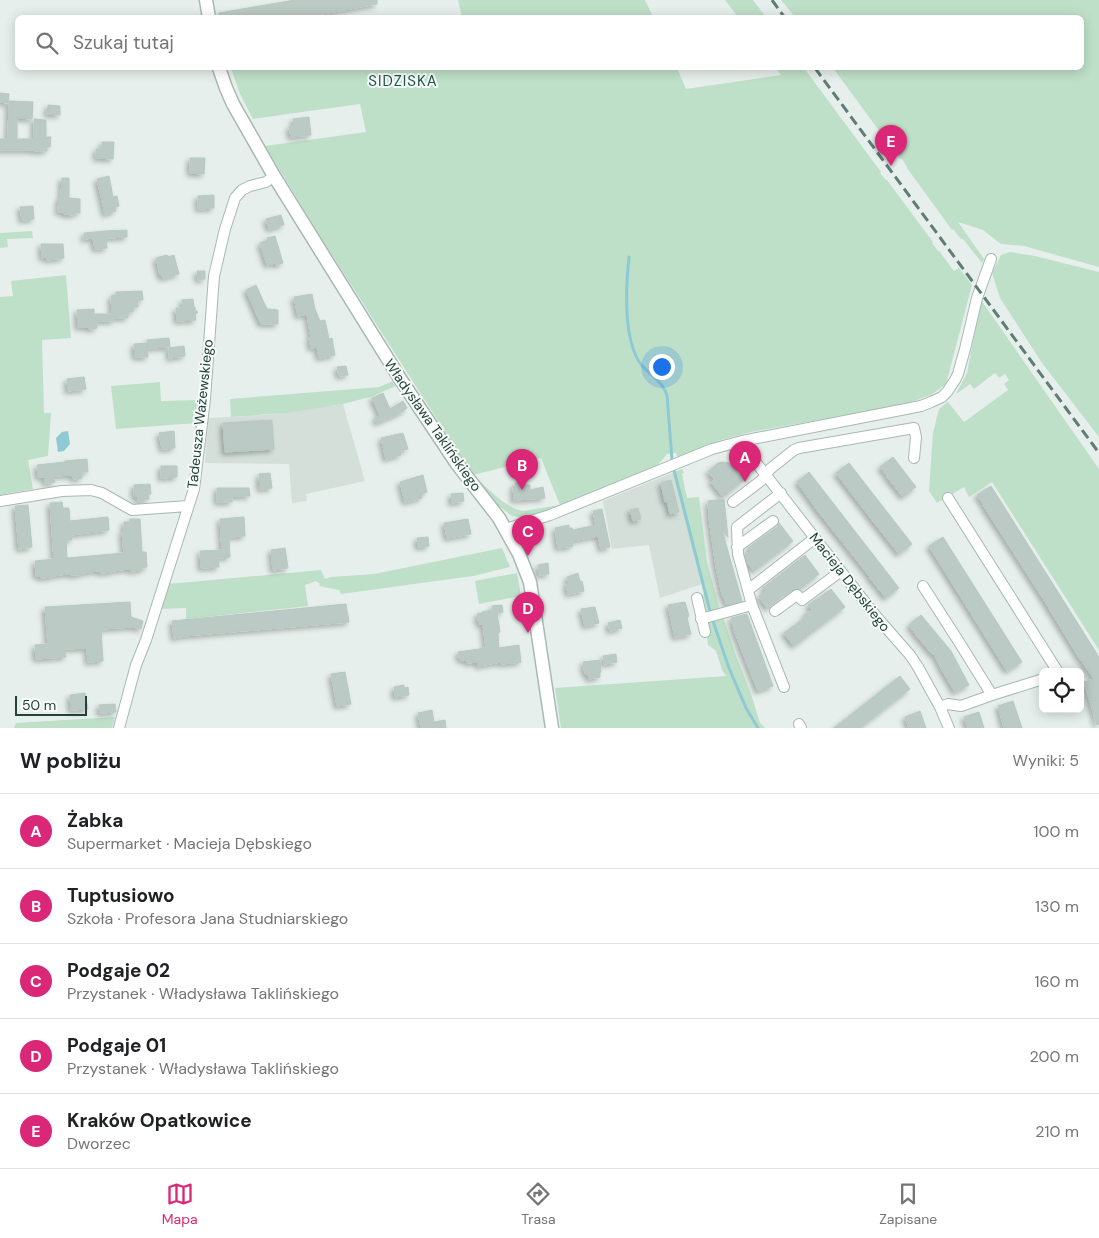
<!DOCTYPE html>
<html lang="pl">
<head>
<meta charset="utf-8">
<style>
	body { margin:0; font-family:"DM Sans",sans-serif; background:#f2f2f2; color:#202124 }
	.controls { position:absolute; right:15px; bottom:15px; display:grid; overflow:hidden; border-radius:8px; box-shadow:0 2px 12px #0003 }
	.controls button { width:45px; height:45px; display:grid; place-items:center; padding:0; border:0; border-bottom:1px solid #e0e0e0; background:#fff; color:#202124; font:25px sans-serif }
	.scale { position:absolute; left:15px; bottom:12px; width:72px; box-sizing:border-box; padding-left:5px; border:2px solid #24423a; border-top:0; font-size:14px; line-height:18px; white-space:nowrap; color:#24423a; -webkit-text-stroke:4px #f7fbf9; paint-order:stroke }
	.you { position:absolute; left:661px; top:366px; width:18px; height:18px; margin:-12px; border:4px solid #fff; border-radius:50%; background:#1a73e8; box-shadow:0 0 0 8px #1a73e833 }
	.badge { display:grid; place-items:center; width:32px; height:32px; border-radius:50%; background:#db2777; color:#fff; font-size:16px; font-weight:700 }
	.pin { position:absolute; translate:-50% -41px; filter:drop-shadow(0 1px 2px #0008) }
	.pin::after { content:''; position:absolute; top:26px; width:18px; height:15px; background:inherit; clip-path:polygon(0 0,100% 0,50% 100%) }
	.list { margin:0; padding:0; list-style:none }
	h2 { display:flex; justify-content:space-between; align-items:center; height:65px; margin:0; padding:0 20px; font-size:21px }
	h2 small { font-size:16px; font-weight:400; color:#757577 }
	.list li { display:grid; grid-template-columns:32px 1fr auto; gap:15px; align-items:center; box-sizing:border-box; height:75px; padding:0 20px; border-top:1px solid #e0e0e0 }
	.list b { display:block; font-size:19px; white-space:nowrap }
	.list p { margin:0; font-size:16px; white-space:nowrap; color:#757577 }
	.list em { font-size:16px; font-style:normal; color:#757577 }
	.icon { flex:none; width:28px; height:28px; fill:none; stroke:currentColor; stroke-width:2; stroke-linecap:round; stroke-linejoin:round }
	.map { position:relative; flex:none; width:1099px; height:728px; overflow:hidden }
	.search { position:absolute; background:#fff; box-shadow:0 2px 12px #0003; left:15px; right:15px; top:15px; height:55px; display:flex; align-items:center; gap:12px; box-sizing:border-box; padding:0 18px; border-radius:8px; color:#757577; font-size:19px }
	.sheet { height:440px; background:#fff }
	nav { display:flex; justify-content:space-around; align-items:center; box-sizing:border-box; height:70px; border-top:1px solid #e0e0e0; background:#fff; font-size:14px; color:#757577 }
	nav a { display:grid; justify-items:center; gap:2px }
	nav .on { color:#db2777 }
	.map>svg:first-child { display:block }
</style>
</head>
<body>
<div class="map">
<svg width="1099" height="728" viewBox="0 0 1099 728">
	<defs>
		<filter id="shadow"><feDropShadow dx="-3" dy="3" stdDeviation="2.5" flood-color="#0004"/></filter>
	</defs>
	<rect width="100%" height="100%" fill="#e6efeb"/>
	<path fill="#d4dfda" d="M343 404 365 481 306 494 307 501 292 503 289 464 205 463 208 418 265 415Z
		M672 473 702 584 660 598 649 545 612 549 603 501Z"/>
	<path fill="#bfe0c8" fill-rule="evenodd" d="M458 0H645L653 17H462Z
		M725 0H753L766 17H738Z
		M781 0H1099V267L1024 246 1001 244 983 230 958 222 984 259 982 263 963 239H961L953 229 952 230 907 168V167L902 159H900L833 68H1082V18L795 17Z
		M231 68H677L686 89 781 75 776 68H804L881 172 880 173 886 180H887L933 242 932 243 938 251H939L954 271 959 268 972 285 946 384 931 395 903 405 751 432 717 441 678 458 676 453 667 454 657 466 561 505 525 518 512 516 499 506 470 474H472L320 236 265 146 366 132 360 104 253 119 240 94ZM541 458 560 505 523 511C506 509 486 486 473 475Z
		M32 231 33 238 7 239 8 247 0 248V233Z
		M1010 252 1035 256 1099 272V437L1042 363 1000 298 992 273 1001 255Z
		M66 275 71 338 42 340 44 413H51L48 456 28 460 33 489 0 495V297L13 296 11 281Z
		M981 300 1099 469V650L992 482 969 497 964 487 937 503 929 491 933 433 939 409 948 402 964 422 1008 390 1004 384 1009 380 1005 374 999 378 995 373 974 389 970 384 956 394 967 373Z
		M393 381 396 386 370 397 343 404 286 413 231 417 230 399 379 387Z
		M160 382 161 401 199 400 197 423 116 429 111 386Z
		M682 469 684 473 682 474 687 498 699 497 707 562 720 610 703 615 698 597 704 594 672 473Z
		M502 548 510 567 473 576 341 594 339 590 319 586 320 584 316 581 305 585 308 606 186 619V608L161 609 168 584 321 570 325 579 331 577 374 574Z
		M517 573 521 596 479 604 475 581Z
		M723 616 735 653 751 694 760 723 765 728H561L555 688 726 676 722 670 716 651 708 645 705 621Z
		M115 717 112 728H14L16 723Z"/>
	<path fill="#8ec9d4" d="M68 431 70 444 64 451 58 452 56 438 62 432Z"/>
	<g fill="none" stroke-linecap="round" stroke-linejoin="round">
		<path stroke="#8ec9d4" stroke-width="3" d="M629 257C626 286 623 333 638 360 643 369 652 374 659 382 663 386 665 390 667 395L672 460
			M674 470 710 611
			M713 621 729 668 746 708 758 728"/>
	</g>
	<path fill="#bbcac4" stroke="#b8c9c2" filter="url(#shadow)" d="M295 0H377V4L300 18H219V13Z
		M0 93 9 94 8 103 0 102Z
		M9 101 33 102 32 119 17 118V139H34V119L46 120V137H51L50 147H47V151H34V150H0V139H8Z
		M48 105 60 106V115L47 114Z
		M309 117 311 135 291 137 289 127 294 126 293 119Z
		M102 142H114L113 159 96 158V149H102Z
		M190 158H205L204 174 190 173Z
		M109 176 113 197 117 196 119 206 115 207 116 211 105 214 97 179Z
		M62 178H69V198L80 199V213H74V215L64 214V212H58L59 198H61Z
		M214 195V208L198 209V196Z
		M33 206 34 219 22 220 20 207Z
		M281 215 284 225 269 229 266 219Z
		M127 230V237L106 238 107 248 95 249 93 238 84 239V233L105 231Z
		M275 236 283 263 276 265 275 263 267 265 260 243 268 240 267 238Z
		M41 244H63L64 258 47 260V257L42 258Z
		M167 255 168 257 174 255 179 274 163 278 160 275 156 258Z
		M197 271H205V279L198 280Z
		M256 285 267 309 278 310V324H261L246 290Z
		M142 291 143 300H138V307H133V312H128V318H113L114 321H97V328L89 329 88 327H78L77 310 94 309V314H112L111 296 116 295V292Z
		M312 294 315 309 320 321 325 320 329 339 332 338 335 355 319 358 317 347 311 348 309 338H311L307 314 298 316 294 297Z
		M193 299 194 307H195V310L198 312 195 315 196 320 177 321 176 308H183L182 300Z
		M169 338 170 347 148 348 147 340Z
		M147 343 148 357H135L134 344Z
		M184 346 185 356 169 358V348Z
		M346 366 348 375 339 376 337 367Z
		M84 377 86 389 68 391 67 379Z
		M383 393 390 409 403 401 407 408 400 413 377 423 375 418 380 415 372 398Z
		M272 420 274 449 225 452 223 423Z
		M174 431 175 448 162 449 159 433Z
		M403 433 408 449 400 451 401 455 386 459 381 438Z
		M893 457 916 487 903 497 887 477V476L880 467Z
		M87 459 88 472H82V478L73 479 72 475 54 476 55 482 45 483V477H38L37 465 65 462V461Z
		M723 462 729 463 733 467 735 466 745 479 723 497 711 482 714 479 708 472 718 463Z
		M849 463 912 544 899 554 872 520 836 473Z
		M161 466H177V477L161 478Z
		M809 472 899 588 886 598 874 583 869 577H870L817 510 797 482Z
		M270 473 272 488 260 489 259 474Z
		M423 475 427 492 421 494 422 498 405 502 400 482Z
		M671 480 679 512 670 514 667 501 665 502 661 483Z
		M524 482V485H530V490L543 487 545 498 514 500 513 486H516L515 483Z
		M150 484 151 494H148L149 499 138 501V496H134V485Z
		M991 486 1099 657V724L1097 725 1084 682 1094 679 1078 656 1044 600 983 505H984L977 495Z
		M217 488H249L250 496H232V502H217Z
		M463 493 464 501 452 503 451 494Z
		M724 499 728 537 722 530 742 601 727 605 722 594 716 567 709 518 708 501Z
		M62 502 63 508H69L70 521 108 517 109 530 71 535 72 540H66L67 558 124 553 122 532H124V522H130V519H140L142 552H146L147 567 142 568V570L131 571V570L128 569 112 571V572L101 573V572L97 571 82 573V574L77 575H71V574H67L52 576V577L41 578V576H36L35 561 54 559 50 503Z
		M28 505 32 547 19 549 15 506Z
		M638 508 641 519 633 521 630 510Z
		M602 509 610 547 601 549 598 536 572 541 573 546 558 548 555 528 569 525V528H572L573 530 596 525 593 511Z
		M244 517 245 536 229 537 230 557 218 558 219 567 201 568 200 551 222 550 220 519Z
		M468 519 471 534 447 538 444 523Z
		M779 523 793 541 754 571 747 562 745 555 751 551 748 548 777 527Z
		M428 537 429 546 418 547 417 538Z
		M943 537 1022 662 1007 671 929 546Z
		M285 548 288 568 273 570 271 550Z
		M805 555 819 574 800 589 796 588 793 589 771 605 768 609 759 597 766 591 763 588Z
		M548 563 549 574 539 575 538 565Z
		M578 573 580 582 582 581 584 591 568 594 566 584H569L567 577Z
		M831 589 845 607 794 646 784 633 806 617 804 615 812 610 808 605Z
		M130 602 131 617 143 621 141 629 133 627 101 629 103 661 88 662 87 648 65 649 66 657 36 659 35 645 48 644 45 607Z
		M685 602 689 616 687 617 689 626 691 634 675 637 668 605Z
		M346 604 349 622 184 636 174 638 172 621Z
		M502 605 503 612 497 613 500 632 498 633 499 648 519 645 521 662 501 664V662L478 666V662L467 663V660H460L458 652 486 648 483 624H479L477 614 482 613V612L493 610 492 606Z
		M595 607 599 623 585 626 581 609Z
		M747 614 773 686 758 691 735 633 731 618Z
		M921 615 951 651 969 685 955 692 942 670 934 654 933 655 916 635 909 625Z
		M620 620 622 628 610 631 608 623Z
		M616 654 617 662 604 664 603 656Z
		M600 660 601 672H600V677L589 679 588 674H585L583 662Z
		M345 672 351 704 337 706 331 674Z
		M900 676 910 689 860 728H834Z
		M404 685V688L408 687 409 695 395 697 394 687Z
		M85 693 88 709 71 710 70 695Z
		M1013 701 1022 728H1004L998 706Z
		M115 704 116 712 100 713 99 705Z
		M432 710 434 722 445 720 446 728H421L418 713Z
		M920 711 926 728H909L905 717Z
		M979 712 984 728H968L964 717Z"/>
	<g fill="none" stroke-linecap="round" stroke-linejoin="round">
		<defs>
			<path id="minor" d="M742 441 754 460 875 615 910 655 918 667 940 707 949 728
				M781 493 737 527 738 554 752 605 784 687
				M948 498 1058 672
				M0 501 62 491 91 490 102 493 132 510 188 506
				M733 502 762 480 770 469 794 450 799 448 914 428 916 437 914 458
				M506 529 550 515 712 449 742 441 921 406 931 402 942 397 947 392 955 380 958 374 965 349 977 298 991 259
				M737 547 773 521
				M923 586 959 642 992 695 961 706 948 704 940 707
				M748 590 815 538
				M697 598 705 632
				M775 611 797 595 802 600 841 571
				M701 619 752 605
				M992 695 1043 679
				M799 724 801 728
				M119 728 136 665 146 640 194 489 205 399 214 276 225 229 235 198 242 190 250 186 266 182 274 176"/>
			<path id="tertiary" d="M206 0 209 18
				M219 68 226 88 233 104 274 176 399 377 457 464 499 518 519 554 530 582 552 728"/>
		</defs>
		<use href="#minor" stroke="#a8b8b2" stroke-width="12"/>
		<use href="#tertiary" stroke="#a8b8b2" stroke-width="15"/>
		<use href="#minor" stroke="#fff" stroke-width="10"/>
		<use href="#tertiary" stroke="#fff" stroke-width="12"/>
		<path stroke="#5f7d75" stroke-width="3" stroke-dasharray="10 5" stroke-linecap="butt" d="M772 0 785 18
			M815 68 1099 453"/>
	</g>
	<g text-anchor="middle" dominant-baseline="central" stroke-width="4" stroke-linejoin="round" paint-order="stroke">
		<g font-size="14" fill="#24423a" stroke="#f7fbf9">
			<text transform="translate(200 414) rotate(-84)">Tadeusza Ważewskiego</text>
			<text transform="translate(433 425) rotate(55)">Władysława Taklińskiego</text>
			<text transform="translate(850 582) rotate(52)">Macieja Dębskiego</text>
		</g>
		<g font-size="15" letter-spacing="1" fill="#1f5548" stroke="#f7fbf9">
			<text x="403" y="81">SIDZISKA</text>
		</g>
	</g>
</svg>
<div class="controls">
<button><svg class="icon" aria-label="locate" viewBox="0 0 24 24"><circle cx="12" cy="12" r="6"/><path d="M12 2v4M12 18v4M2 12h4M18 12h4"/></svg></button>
</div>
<div class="scale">50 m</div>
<div class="you"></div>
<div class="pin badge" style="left:745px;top:482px">A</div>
<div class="pin badge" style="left:522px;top:490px">B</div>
<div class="pin badge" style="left:528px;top:556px">C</div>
<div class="pin badge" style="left:528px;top:633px">D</div>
<div class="pin badge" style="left:891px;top:166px">E</div>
<div class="search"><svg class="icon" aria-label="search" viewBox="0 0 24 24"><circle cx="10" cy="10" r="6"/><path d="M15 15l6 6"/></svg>Szukaj tutaj</div>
</div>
<section class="sheet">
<h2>W pobliżu<small>Wyniki: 5</small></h2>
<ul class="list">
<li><span class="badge">A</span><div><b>Żabka</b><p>Supermarket · Macieja Dębskiego</p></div><em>100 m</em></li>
<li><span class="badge">B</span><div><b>Tuptusiowo</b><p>Szkoła · Profesora Jana Studniarskiego</p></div><em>130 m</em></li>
<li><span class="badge">C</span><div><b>Podgaje 02</b><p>Przystanek · Władysława Taklińskiego</p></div><em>160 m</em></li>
<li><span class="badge">D</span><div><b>Podgaje 01</b><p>Przystanek · Władysława Taklińskiego</p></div><em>200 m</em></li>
<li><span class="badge">E</span><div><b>Kraków Opatkowice</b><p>Dworzec</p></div><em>210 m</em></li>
</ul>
</section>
<nav>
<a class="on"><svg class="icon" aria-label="map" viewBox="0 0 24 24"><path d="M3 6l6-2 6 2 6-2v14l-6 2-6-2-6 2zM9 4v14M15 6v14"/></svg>Mapa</a>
<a><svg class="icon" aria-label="directions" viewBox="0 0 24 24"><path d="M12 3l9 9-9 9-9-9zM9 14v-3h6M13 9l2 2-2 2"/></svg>Trasa</a>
<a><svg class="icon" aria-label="saved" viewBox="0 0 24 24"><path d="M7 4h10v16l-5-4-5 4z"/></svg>Zapisane</a>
</nav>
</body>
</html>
